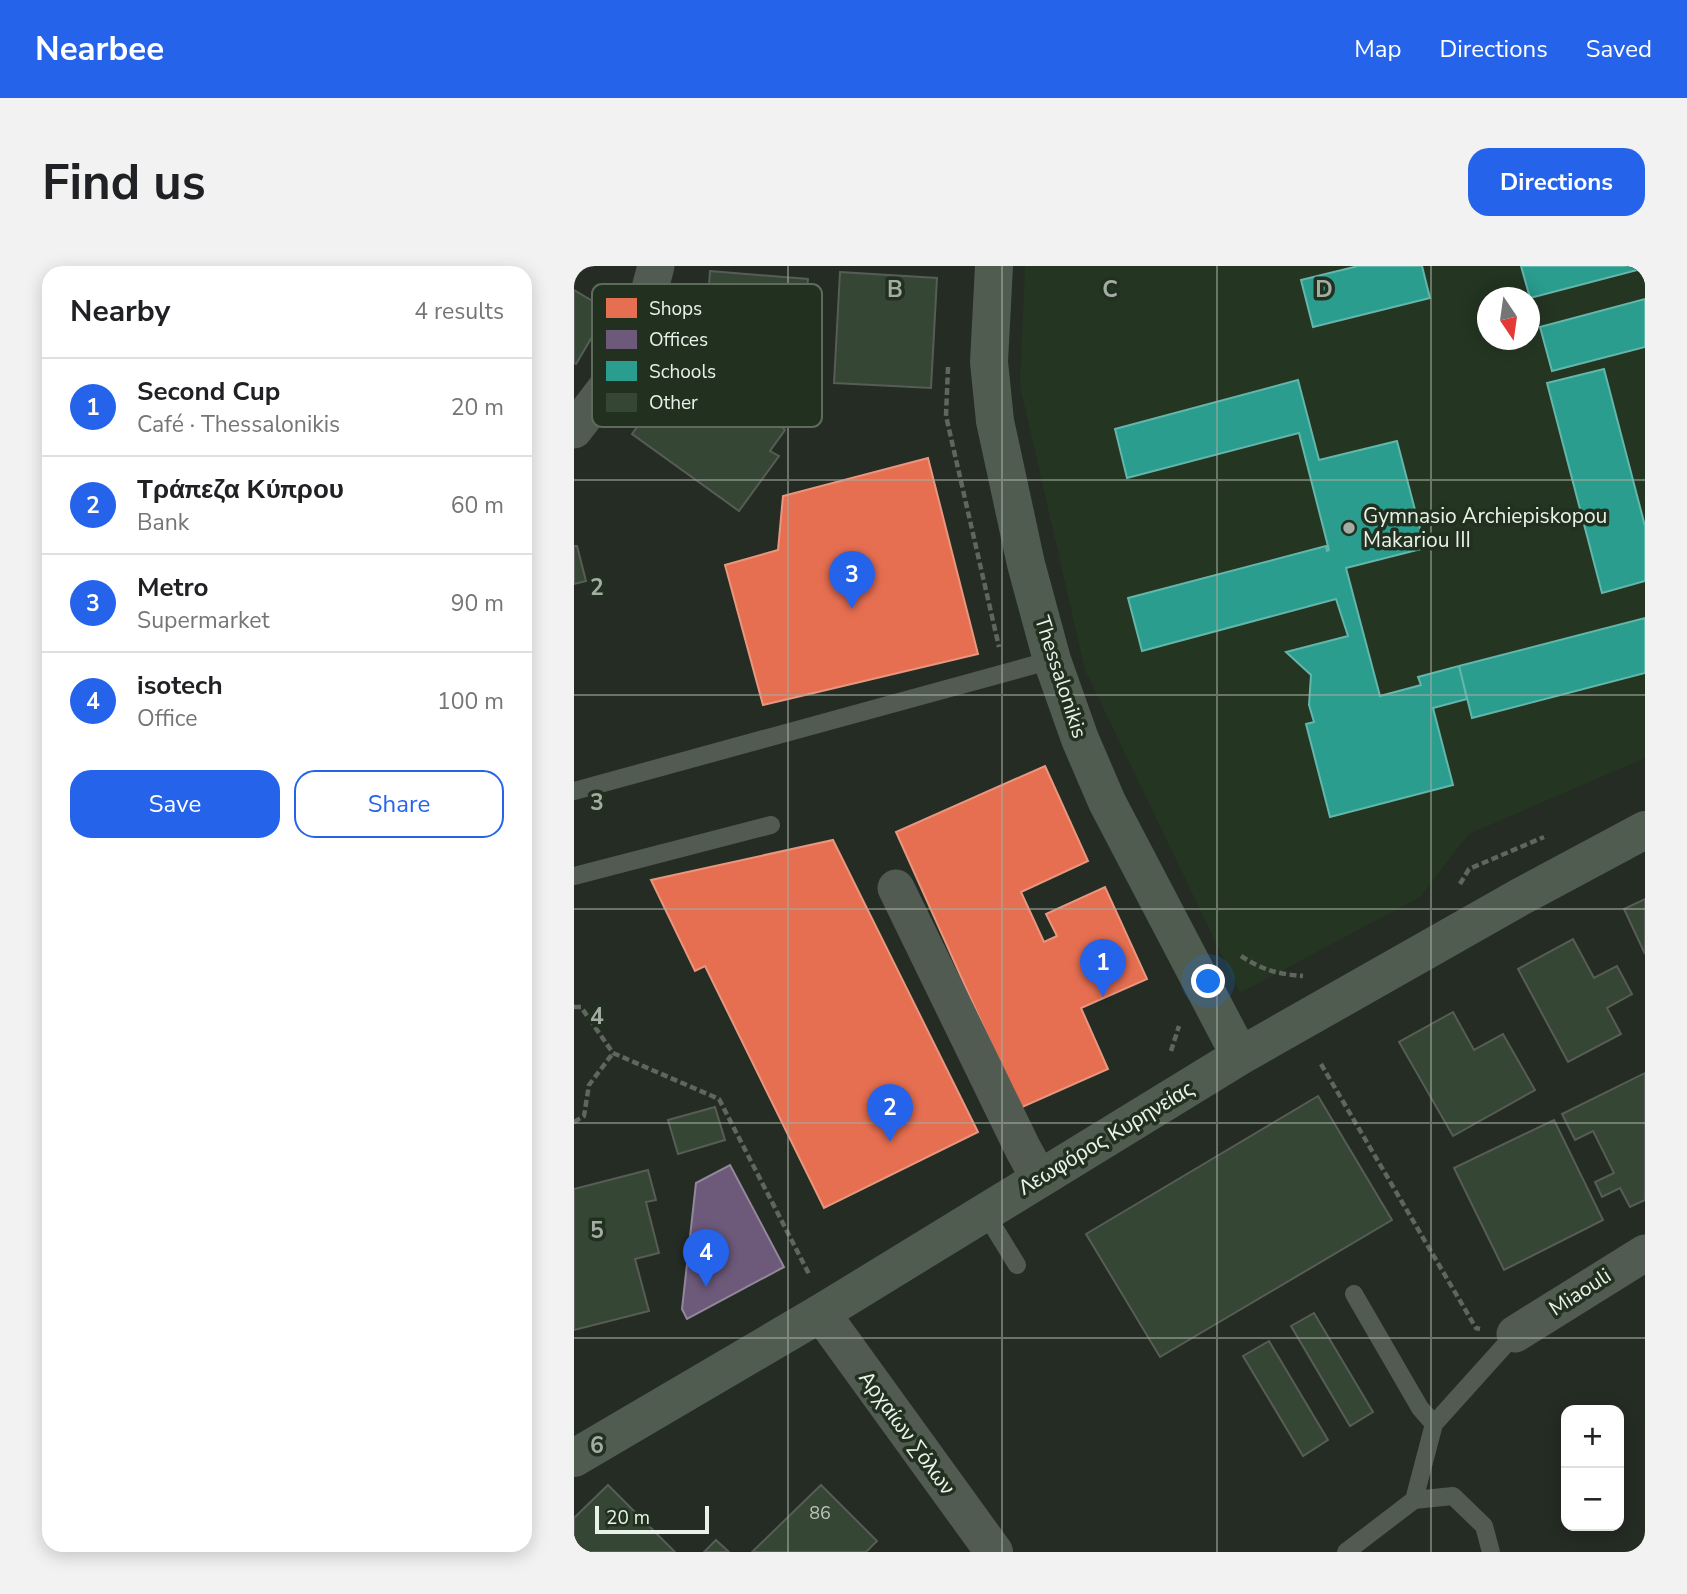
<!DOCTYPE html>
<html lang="en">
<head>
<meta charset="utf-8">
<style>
	body { margin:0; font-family:"Nunito Sans",sans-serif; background:#f2f2f2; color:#202124 }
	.controls { position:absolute; right:21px; bottom:21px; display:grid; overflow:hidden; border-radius:14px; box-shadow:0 4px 18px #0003 }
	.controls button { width:63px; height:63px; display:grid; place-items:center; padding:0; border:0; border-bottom:2px solid #e0e0e0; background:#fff; color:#202124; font:35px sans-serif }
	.compass { position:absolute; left:903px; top:21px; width:63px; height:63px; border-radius:50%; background:#fff; box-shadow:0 4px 18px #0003; rotate:167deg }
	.scale { position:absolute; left:21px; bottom:18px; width:114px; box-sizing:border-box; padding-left:7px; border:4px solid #e9f2e8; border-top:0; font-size:19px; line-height:24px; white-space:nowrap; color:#e9f2e8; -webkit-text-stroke:5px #223020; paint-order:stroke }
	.you { position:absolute; left:635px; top:716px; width:24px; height:24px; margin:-18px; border:5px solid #fff; border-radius:50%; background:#1a73e8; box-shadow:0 0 0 10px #1a73e833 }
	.badge { display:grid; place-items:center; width:46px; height:46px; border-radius:50%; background:#2563eb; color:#fff; font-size:23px; font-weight:700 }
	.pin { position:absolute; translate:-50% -58px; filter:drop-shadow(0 2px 4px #0008) }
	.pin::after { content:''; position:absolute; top:37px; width:24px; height:21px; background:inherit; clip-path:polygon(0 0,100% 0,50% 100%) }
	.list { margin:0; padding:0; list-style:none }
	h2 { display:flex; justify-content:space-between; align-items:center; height:91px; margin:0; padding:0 28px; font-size:30px }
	h2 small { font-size:23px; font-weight:400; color:#757577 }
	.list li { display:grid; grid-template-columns:46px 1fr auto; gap:21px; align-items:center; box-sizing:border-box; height:98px; padding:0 28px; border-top:2px solid #e0e0e0 }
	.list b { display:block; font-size:26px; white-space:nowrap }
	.list p { margin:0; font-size:23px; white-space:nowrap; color:#757577 }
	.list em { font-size:23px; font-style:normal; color:#757577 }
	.actions { display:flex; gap:14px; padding:21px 28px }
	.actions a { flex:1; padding:16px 0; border:2px solid #2563eb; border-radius:21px; text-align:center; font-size:24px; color:#2563eb }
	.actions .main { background:#2563eb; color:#fff }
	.map { position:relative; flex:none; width:1071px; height:1286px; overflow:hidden; border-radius:21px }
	header { display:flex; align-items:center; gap:42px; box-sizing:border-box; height:98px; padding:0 35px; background:#2563eb; color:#fff }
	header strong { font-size:33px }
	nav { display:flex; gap:38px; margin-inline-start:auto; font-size:24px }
	.intro { display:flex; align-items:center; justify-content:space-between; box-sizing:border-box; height:168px; padding:0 42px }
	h1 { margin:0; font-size:49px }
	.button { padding:18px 32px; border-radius:21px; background:#2563eb; color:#fff; font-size:24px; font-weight:700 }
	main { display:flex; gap:42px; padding:0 42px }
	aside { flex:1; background:#fff; border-radius:21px; box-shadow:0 4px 18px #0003 }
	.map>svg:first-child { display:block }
</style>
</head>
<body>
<header>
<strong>Nearbee</strong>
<nav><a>Map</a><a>Directions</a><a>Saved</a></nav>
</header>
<div class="intro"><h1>Find us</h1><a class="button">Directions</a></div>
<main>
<aside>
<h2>Nearby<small>4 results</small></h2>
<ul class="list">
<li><span class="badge">1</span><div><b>Second Cup</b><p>Café · Thessalonikis</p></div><em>20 m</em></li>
<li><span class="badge">2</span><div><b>Τράπεζα Κύπρου</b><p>Bank</p></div><em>60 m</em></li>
<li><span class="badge">3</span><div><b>Metro</b><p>Supermarket</p></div><em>90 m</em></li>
<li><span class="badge">4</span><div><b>isotech</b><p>Office</p></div><em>100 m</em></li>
</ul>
<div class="actions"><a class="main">Save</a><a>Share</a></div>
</aside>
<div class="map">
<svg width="1071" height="1286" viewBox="0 0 1071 1286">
	<rect width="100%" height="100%" fill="#252c24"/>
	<path fill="#243522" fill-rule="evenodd" d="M451 0H1071V492L895 568 846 631 666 727 511 404 446 120ZM914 32H956V74H914Z"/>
	<path fill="#e76f51" stroke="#e8967e" stroke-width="2" d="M354 192 404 388 189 439 151 299 204 284 209 230Z
		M471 500 514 595 447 626 470 676 483 670 472 648 531 621 573 713 507 742 534 803 446 842 322 566Z
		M259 574 404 866 250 942 131 700 121 705 77 614Z"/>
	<path fill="#6d597a" stroke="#92879b" stroke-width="2" d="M156 899 210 1001 113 1053 108 1043 122 917Z"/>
	<path fill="#2a9d8f" stroke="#63b6aa" stroke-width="2" d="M784 0H848L856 32 739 61 727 14Z
		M947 0H1071V2L956 32Z
		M1071 33V81L978 105 966 61Z
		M1030 103 1071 260V315L1028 327 973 117Z
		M724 114 745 194 823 175 851 282 772 302 806 430 847 419 844 411 885 400 893 433 859 442 879 519 756 551 732 458 740 456 735 439 737 409 712 386 774 370 762 333 568 385 554 332 752 280 753 285 755 284 725 167 553 212 541 163Z
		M1071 352V407L898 452 885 400Z"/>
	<path fill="#364634" stroke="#575d56" stroke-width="2" d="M136 5 234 13 227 98 130 90Z
		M266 6 363 12 357 122 260 117Z
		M0 24 34 44 2 98 0 97Z
		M117 116 190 146 211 164 196 185 205 190 165 245 58 168 89 125 103 134Z
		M0 280H3L12 315 0 318Z
		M1071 633V688L1050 643Z
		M999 673 1020 712 1043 700 1058 728 1033 742 1047 768 994 796 944 703Z
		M879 746 900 784 929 768 961 824 879 870 825 776Z
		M1071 807V934L1056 941 1046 922 1028 931 1021 916 1040 907 1019 865 1001 874 988 848Z
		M744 830 818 954 586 1091 512 968Z
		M141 841 151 874 104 888 94 854Z
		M980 854 1029 954 930 1004 880 902Z
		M74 904 82 934 72 936 85 987 61 993 75 1045 0 1064V923Z
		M740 1047 799 1146 776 1160 717 1060Z
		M695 1075 754 1174 729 1190 669 1090Z
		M34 1219 101 1286H0V1252Z
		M247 1219 303 1275 292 1286H178Z
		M142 1274 155 1286H130Z"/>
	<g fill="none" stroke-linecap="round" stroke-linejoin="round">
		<path stroke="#5e665d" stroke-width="4.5" stroke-dasharray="7 3.5" stroke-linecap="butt" d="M374 101 372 150 425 381
			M886 618 895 603 970 571
			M667 690C689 704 703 708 729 710
			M0 741H7L39 787 145 833 235 1008
			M597 785 605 760
			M747 798 902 1062 906 1063
			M0 856 10 850 15 819 39 787
			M1060 1286 1071 1285"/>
		<path stroke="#525b51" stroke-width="18" d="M0 525 478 394
			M0 610 197 559
			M410 945 443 999
			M780 1028 846 1142 860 1158 941 1068
			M840 1234 860 1158
			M772 1286 840 1234 879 1230 910 1260 917 1286"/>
		<path stroke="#525b51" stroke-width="37" d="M0 164 39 113 66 60 82 0
			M322 622 449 883 465 912
			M941 1068 1071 987"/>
		<path stroke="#525b51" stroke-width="38" d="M247 1047 420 1286"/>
		<path stroke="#515c50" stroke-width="38" d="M420 0 415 96 421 155 452 298 478 394 506 473 533 536 666 790
			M0 1192 247 1047 666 790 946 631 1071 564"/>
	</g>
	<path fill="none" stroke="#a4ada3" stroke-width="2" stroke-opacity="0.55" d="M214 0V1286M428 0V1286M643 0V1286M857 0V1286M0 214H1071M0 429H1071M0 643H1071M0 857H1071M0 1072H1071"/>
	<circle fill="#a4ada3" stroke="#223020" stroke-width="2.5" cx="775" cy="262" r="7"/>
	<g text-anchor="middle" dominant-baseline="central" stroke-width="7" stroke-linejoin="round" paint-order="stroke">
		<g font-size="18" fill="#bcc7bb">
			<text x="246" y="1247">86</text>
		</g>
		<g font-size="21" fill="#e9f2e8" stroke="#223020" text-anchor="start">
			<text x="789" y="250">Gymnasio Archiepiskopou<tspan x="789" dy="24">Makariou III</tspan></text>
		</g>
		<g font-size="21" fill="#e9f2e8" stroke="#223020">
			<text transform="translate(487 411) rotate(72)">Thessalonikis</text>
			<text transform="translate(532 872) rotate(-31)">Λεωφόρος Κυρηνείας</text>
			<text transform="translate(1006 1026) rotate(-33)">Miaouli</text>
			<text transform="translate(333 1167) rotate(54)">Αρχαίων Σόλων</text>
		</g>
	</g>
	<rect x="18" y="18" width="230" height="143" rx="10" fill="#223020" stroke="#5e6a5c" stroke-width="2"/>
	<rect x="32" y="32" width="31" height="20" fill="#e76f51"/>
	<rect x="32" y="64" width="31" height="19" fill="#6d597a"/>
	<rect x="32" y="95" width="31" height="20" fill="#2a9d8f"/>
	<rect x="32" y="127" width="31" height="19" fill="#364634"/>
	<g font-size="19" fill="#e9f2e8">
		<text x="75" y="49">Shops</text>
		<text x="75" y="80">Offices</text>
		<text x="75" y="112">Schools</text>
		<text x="75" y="143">Other</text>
	</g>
	<g font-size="23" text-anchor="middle" font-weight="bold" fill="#a4ada3" stroke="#223020" stroke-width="7" stroke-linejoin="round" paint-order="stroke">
		<text x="321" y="31">B</text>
		<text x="536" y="31">C</text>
		<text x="750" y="31">D</text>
		<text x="23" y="329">2</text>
		<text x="23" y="544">3</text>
		<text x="23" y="758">4</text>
		<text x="23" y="972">5</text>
		<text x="23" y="1187">6</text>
	</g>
</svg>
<div class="controls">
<button>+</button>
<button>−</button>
</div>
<svg class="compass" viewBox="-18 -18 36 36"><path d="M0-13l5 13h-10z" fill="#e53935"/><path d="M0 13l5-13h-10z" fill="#757577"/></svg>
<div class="scale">20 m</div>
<div class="you"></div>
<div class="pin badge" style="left:529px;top:731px">1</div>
<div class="pin badge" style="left:316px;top:876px">2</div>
<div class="pin badge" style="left:278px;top:343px">3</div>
<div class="pin badge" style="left:132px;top:1021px">4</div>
</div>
</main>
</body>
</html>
